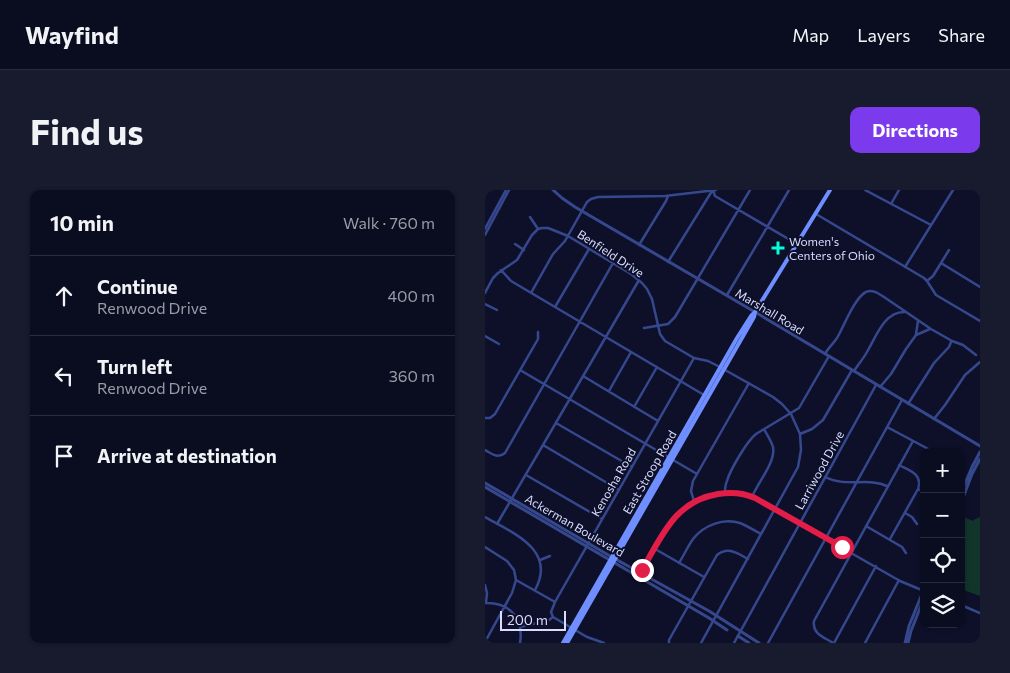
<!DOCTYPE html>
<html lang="en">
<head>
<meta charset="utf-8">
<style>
	body { margin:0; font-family:Commissioner,sans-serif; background:#181a2d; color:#f1f3f6 }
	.controls { position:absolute; right:15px; bottom:15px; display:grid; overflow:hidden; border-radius:10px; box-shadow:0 1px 4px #0004 }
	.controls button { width:45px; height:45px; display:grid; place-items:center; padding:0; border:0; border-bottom:1px solid #2a2c3e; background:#0a0c20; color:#f1f3f6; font:25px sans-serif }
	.scale { position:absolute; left:15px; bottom:12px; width:66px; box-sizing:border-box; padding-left:5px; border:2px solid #d8ddff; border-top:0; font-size:14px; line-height:18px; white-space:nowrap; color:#d8ddff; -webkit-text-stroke:4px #0e102a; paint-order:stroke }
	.stop { position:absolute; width:15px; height:15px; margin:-11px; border:4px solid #e11d48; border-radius:50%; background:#fff }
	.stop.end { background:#e11d48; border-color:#fff; box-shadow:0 1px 5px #0008 }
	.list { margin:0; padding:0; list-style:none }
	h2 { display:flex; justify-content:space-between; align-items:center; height:65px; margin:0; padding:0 20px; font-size:21px }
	h2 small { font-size:16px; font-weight:400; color:#999ba5 }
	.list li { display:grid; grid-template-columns:32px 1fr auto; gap:15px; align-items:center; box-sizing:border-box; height:80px; padding:0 20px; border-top:1px solid #2a2c3e }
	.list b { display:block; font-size:19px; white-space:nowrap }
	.list p { margin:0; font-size:16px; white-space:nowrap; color:#999ba5 }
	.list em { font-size:16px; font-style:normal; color:#999ba5 }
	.icon { flex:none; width:28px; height:28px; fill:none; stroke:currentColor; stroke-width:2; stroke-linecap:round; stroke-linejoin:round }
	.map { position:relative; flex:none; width:495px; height:453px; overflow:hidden; border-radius:10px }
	header { display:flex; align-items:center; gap:30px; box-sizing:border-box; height:70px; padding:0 25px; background:#0a0c20; border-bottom:1px solid #2a2c3e }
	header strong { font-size:24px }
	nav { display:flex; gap:28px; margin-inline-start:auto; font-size:18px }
	.intro { display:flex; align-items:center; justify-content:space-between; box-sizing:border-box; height:120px; padding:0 30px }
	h1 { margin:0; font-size:35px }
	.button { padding:12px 22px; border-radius:10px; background:#7c3aed; color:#fff; font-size:18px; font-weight:700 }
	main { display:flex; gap:30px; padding:0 30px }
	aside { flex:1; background:#0a0c20; border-radius:10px; box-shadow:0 1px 4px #0004 }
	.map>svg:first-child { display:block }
</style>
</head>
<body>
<header>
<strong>Wayfind</strong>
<nav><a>Map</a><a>Layers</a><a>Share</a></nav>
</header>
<div class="intro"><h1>Find us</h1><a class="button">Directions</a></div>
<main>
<aside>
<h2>10 min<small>Walk · 760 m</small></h2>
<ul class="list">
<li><svg class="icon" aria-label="ahead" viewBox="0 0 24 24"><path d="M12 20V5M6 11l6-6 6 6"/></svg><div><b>Continue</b><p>Renwood Drive</p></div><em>400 m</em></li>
<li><svg class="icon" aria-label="left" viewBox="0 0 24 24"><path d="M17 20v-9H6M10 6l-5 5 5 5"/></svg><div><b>Turn left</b><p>Renwood Drive</p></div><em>360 m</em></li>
<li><svg class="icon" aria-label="arrive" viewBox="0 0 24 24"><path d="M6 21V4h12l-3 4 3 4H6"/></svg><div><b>Arrive at destination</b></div></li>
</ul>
</aside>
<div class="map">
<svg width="495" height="453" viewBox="0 0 495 453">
	<rect width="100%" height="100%" fill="#0e102a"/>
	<path fill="#11352b" d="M476 326 488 331 490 329 495 327V406L476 399Z"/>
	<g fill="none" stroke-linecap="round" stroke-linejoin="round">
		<path stroke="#36488d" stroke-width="2.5" d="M228 0 230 6 312 54
			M380 0 446 35
			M406 14 414 0
			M331 24 439 88 442 91 451 105 495 131
			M45 27 53 39
			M0 39 21 0
			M0 45 24 0
			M30 54 39 60
			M154 55 181 11 183 6
			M183 72 227 1
			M456 73 495 97
			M420 77 468 0
			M16 80 26 91 219 205
			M442 91 448 86 464 60
			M0 103 8 88 13 83 32 70 47 45 53 39 57 38H63L83 46 146 84 157 93 162 99 167 109 175 144 180 151 209 168 223 171 233 176 288 207 297 214 306 224 315 244 316 260 313 277 216 453
			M46 103 68 64 80 51 102 12 106 9 113 7 180 6 231 0
			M242 105 304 0
			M0 114 12 120
			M70 117 104 59
			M159 138 183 134 190 127 265 0
			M431 144 433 131
			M0 146 14 154
			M340 164C343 158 348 154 352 148 358 138 370 107 381 102 387 99 393 103 399 107L446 139 467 151 478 155 491 165
			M35 180 212 284
			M369 181C373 175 378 169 382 162 391 147 399 122 419 122
			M98 186 173 231
			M395 197 406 184 421 159 431 145 445 139
			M124 201 146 162
			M423 214 449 173 464 157 466 152
			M149 217 172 177
			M0 228H5L10 224 53 149V142
			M449 229 460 215 480 185 495 172
			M71 233 147 277
			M402 237 449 262
			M315 244 327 239 338 230 367 180
			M58 255 134 300
			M0 260C7 264 13 269 20 263L128 73
			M41 285 117 329
			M340 287C362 298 383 287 402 296
			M433 299 439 302
			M240 303C240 299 240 295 242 291 245 280 262 251 271 244L314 218 344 166
			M267 307C273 292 291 272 288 257 286 250 282 245 279 239
			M209 311 206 301 208 291 264 193
			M420 323 427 327 432 334
			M0 327C28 343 72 360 50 400
			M12 334 154 90
			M381 336 417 357 421 363
			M405 349 433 299C438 284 425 281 414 275
			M0 357 22 371 29 380 31 390 27 403 0 452
			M170 359 219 387
			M55 370 65 366
			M194 373C199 365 203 356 208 349 219 335 238 328 255 333 262 336 269 340 276 344
			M156 383C161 374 166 365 171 356 177 346 182 335 190 327 210 305 243 297 270 308L415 391 439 401
			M31 390 70 412
			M0 395 2 403 1 413
			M0 413C25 412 39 429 35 453
			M476 415 495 423
			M68 427 66 422 70 412 209 168
			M68 427 102 447 119 453
			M35 437 64 430 68 427
			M184 453V450L232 365C243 356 252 363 263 369
			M249 453 391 195
			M283 453 417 210
			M348 453C339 447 327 444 329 431L428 251
			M349 453 391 376
			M380 453 414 390"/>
		<path stroke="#36488d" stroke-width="3" d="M68 0 77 8 90 17 270 122 495 256
			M0 293 125 366 224 421 274 453
			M0 297 224 428 242 440
			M476 303 487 277 495 262
			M476 313 487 284 495 269
			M253 446 264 453
			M420 453 424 436 439 399
			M423 453 426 441 439 408"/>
		<path stroke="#6f8eff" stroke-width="4" d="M78 453 252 148 266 126 269 123
			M82 453 269 127 270 122 345 0"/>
	</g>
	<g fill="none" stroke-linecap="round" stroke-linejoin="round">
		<path stroke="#e11d48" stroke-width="6" d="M157 380C177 346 190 311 233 304 245 302 259 303 270 308L357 357"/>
	</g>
	<path fill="#04ffdb" stroke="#0e102a" stroke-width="2" d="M290.5 50.5h5v5h5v5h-5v5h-5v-5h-5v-5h5z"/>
	<g text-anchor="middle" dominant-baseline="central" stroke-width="4" stroke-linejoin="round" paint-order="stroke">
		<g font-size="12" fill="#d8ddff" stroke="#0e102a" text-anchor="start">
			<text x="304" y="51">Women's<tspan x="304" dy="14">Centers of Ohio</tspan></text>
		</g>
		<g font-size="12" fill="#d8ddff" stroke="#0e102a">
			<text transform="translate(126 63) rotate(33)">Benfield Drive</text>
			<text transform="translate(285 121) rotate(31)">Marshall Road</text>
			<text transform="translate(334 280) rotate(-61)">Larriwood Drive</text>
			<text transform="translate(164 282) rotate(-60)">East Stroop Road</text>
			<text transform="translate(128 292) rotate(-60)">Kenosha Road</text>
			<text transform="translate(90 335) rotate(30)">Ackerman Boulevard</text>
		</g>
	</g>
</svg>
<div class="controls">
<button>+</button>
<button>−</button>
<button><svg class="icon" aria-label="locate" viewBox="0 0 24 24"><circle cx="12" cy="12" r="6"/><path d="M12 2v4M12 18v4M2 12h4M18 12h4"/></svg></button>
<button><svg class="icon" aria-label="layers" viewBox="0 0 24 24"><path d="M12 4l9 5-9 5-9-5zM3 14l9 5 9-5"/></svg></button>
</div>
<div class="scale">200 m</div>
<div class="stop" style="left:357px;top:357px"></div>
<div class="stop end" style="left:157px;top:380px"></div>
</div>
</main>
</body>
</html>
